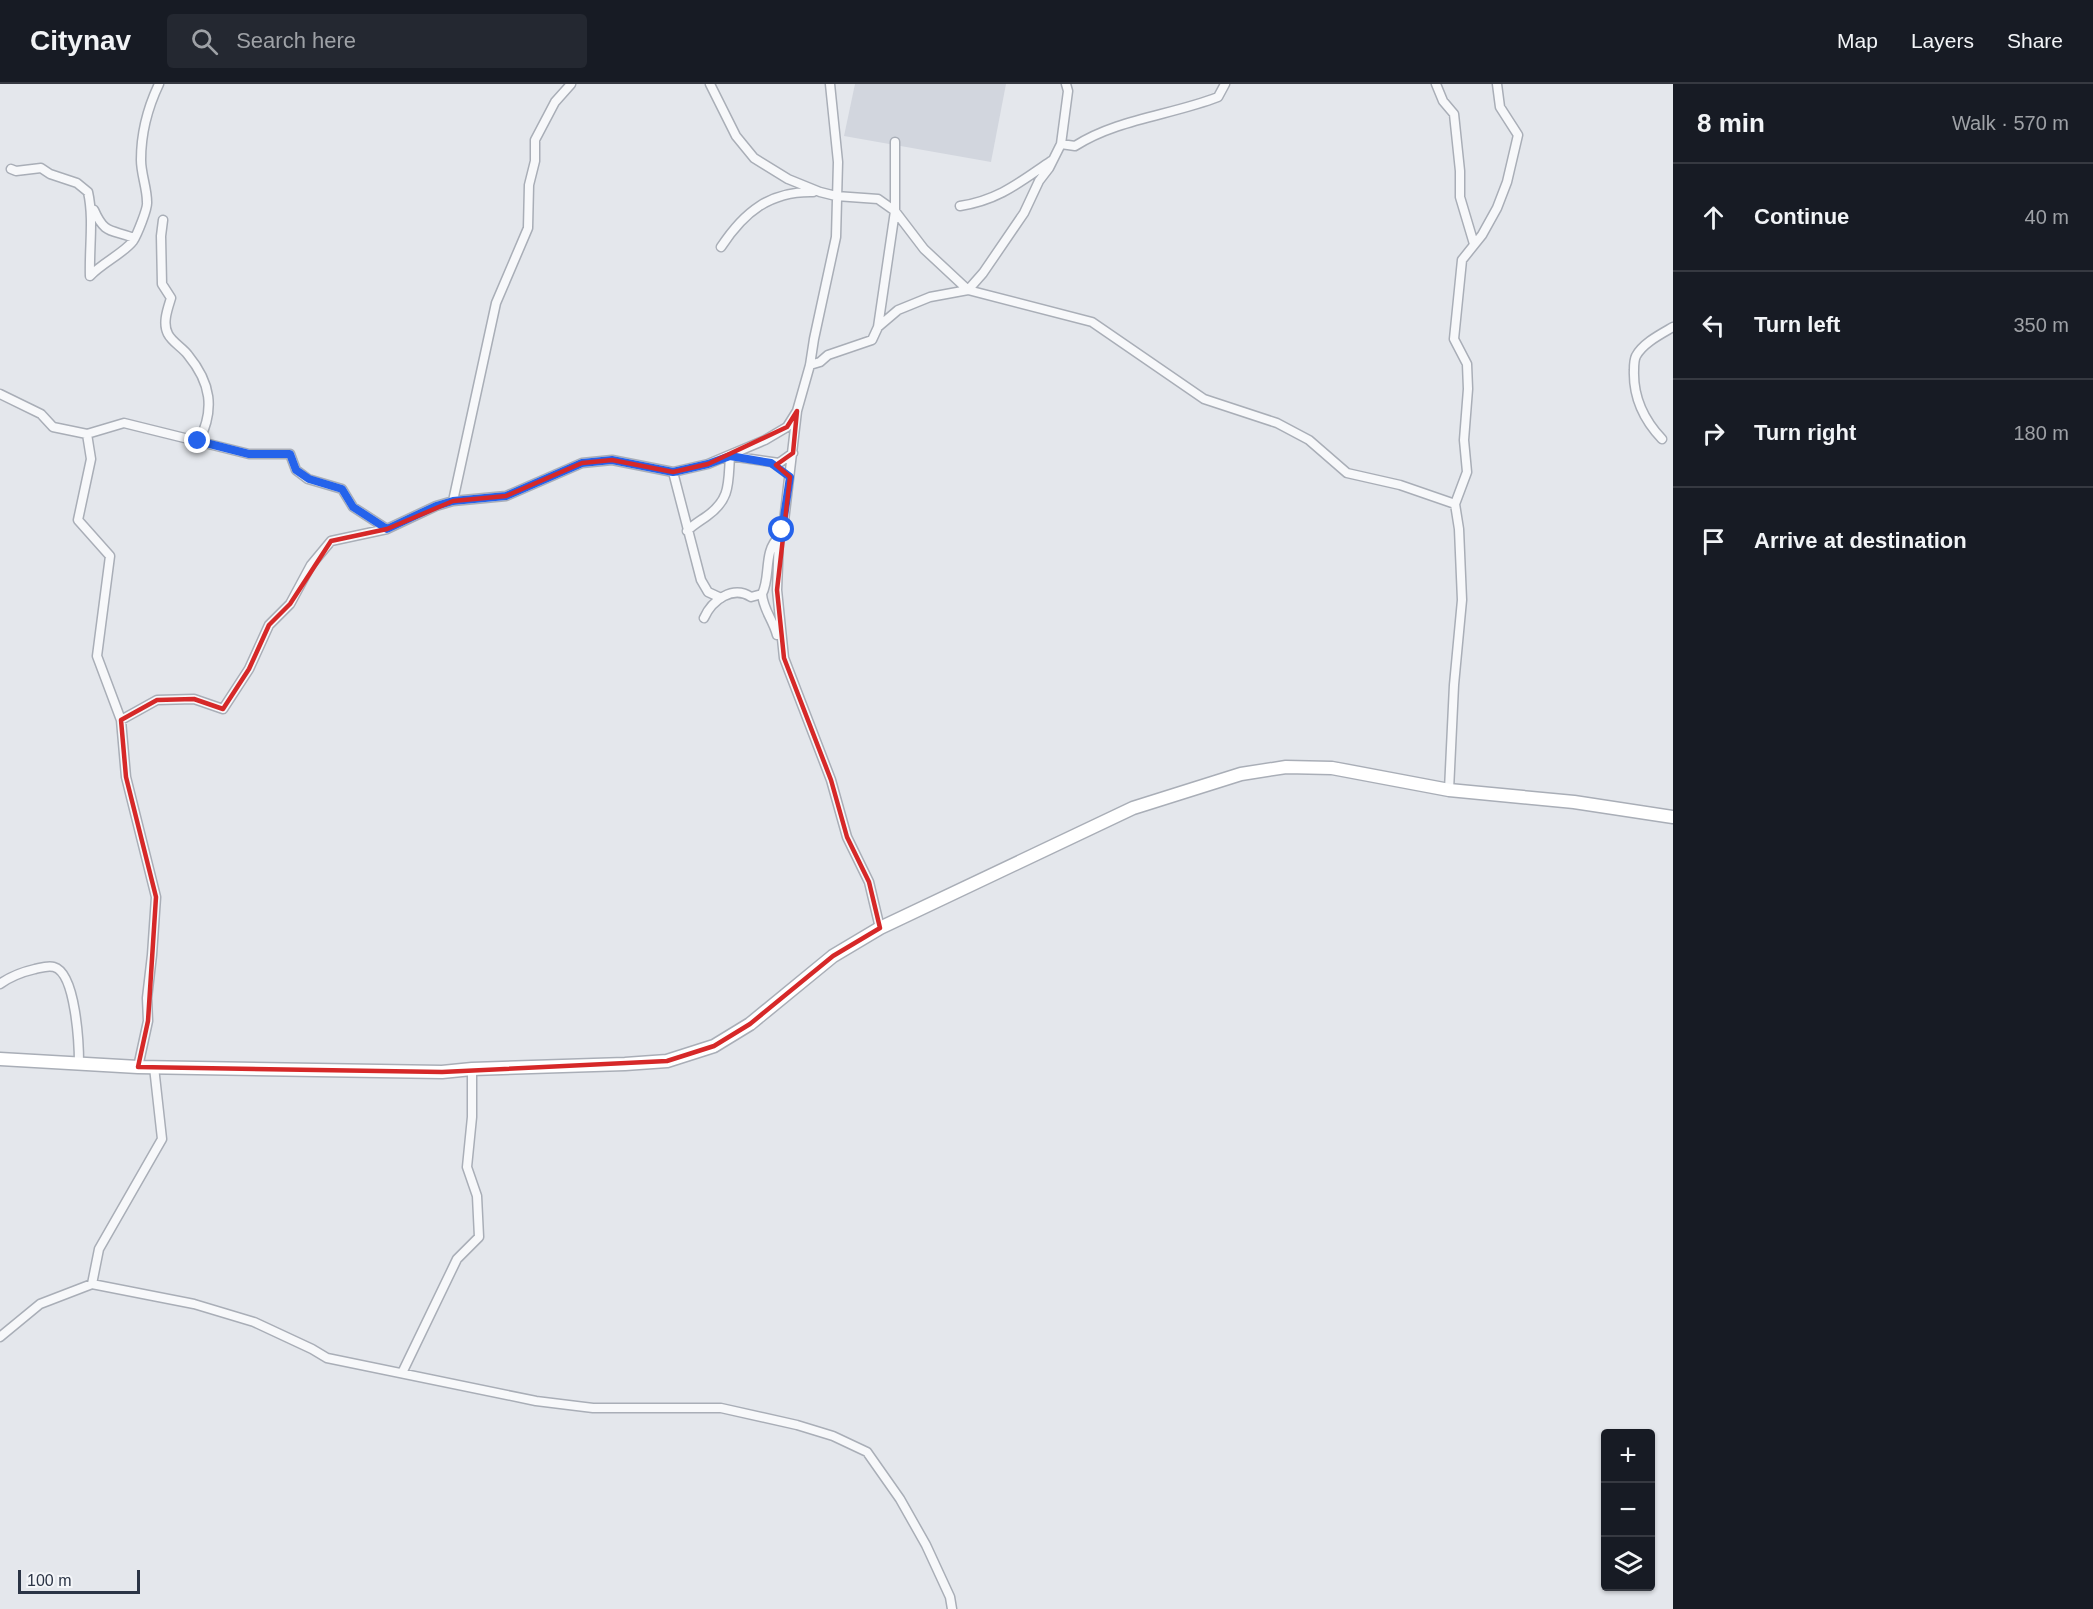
<!DOCTYPE html>
<html lang="en">
<head>
<meta charset="utf-8">
<style>
	body { margin:0; font-family:Helvetica,sans-serif; background:#242831; color:#f1f3f6 }
	.controls { position:absolute; right:18px; bottom:18px; display:grid; overflow:hidden; border-radius:6px; box-shadow:0 2px 4px #0004 }
	.controls button { width:54px; height:54px; display:grid; place-items:center; padding:0; border:0; border-bottom:2px solid #363941; background:#171b24; color:#f1f3f6; font:30px sans-serif }
	.scale { position:absolute; left:18px; bottom:15px; width:122px; box-sizing:border-box; padding-left:6px; border:3px solid #2b3445; border-top:0; font-size:16px; line-height:21px; white-space:nowrap; color:#2b3445; -webkit-text-stroke:4px #f4f6f9; paint-order:stroke }
	.stop { position:absolute; width:18px; height:18px; margin:-14px; border:4px solid #2563eb; border-radius:50%; background:#fff }
	.stop.end { background:#2563eb; border-color:#fff; box-shadow:0 2px 6px #0008 }
	.list { margin:0; padding:0; list-style:none }
	h2 { display:flex; justify-content:space-between; align-items:center; height:78px; margin:0; padding:0 24px; font-size:26px }
	h2 small { font-size:20px; font-weight:400; color:#9ea1a6 }
	.list li { display:grid; grid-template-columns:39px 1fr auto; gap:18px; align-items:center; box-sizing:border-box; height:108px; padding:0 24px; border-top:2px solid #363941 }
	.list b { display:block; font-size:22px; white-space:nowrap }
	.list em { font-size:20px; font-style:normal; color:#9ea1a6 }
	.icon { flex:none; width:33px; height:33px; fill:none; stroke:currentColor; stroke-width:2; stroke-linecap:round; stroke-linejoin:round }
	.map { position:relative; flex:none; width:1673px; height:1525px; overflow:hidden }
	header { display:flex; align-items:center; gap:36px; box-sizing:border-box; height:84px; padding:0 30px; background:#171b24; border-bottom:2px solid #363941 }
	header strong { font-size:28px }
	nav { display:flex; gap:33px; margin-inline-start:auto; font-size:21px }
	.search { width:420px; height:54px; background:#242831; display:flex; align-items:center; gap:15px; box-sizing:border-box; padding:0 21px; border-radius:6px; color:#9ea1a6; font-size:22px }
	main { display:flex }
	aside { flex:1; background:#171b24 }
	.map>svg:first-child { display:block }
</style>
</head>
<body>
<header>
<strong>Citynav</strong>
<div class="search"><svg class="icon" aria-label="search" viewBox="0 0 24 24"><circle cx="10" cy="10" r="6"/><path d="M15 15l6 6"/></svg>Search here</div>
<nav><a>Map</a><a>Layers</a><a>Share</a></nav>
</header>
<main>
<div class="map">
<svg width="1673" height="1525" viewBox="0 0 1673 1525">
	<rect width="100%" height="100%" fill="#e4e7ec"/>
	<path fill="#d2d6de" d="M855 0H1006L991 78 844 52Z"/>
	<g fill="none" stroke-linecap="round" stroke-linejoin="round">
		<defs>
			<path id="minor" d="M710 0 736 52 754 74 788 95 820 108 836 112 878 115 895 127 924 165 968 206 983 189 1024 129 1039 97 1049 84 1061 60 1075 62C1117 35 1172 31 1218 13L1225 0
				M1436 0 1443 17 1454 30 1460 87V113L1474 160
				M1061 60 1068 7 1066 0
				M11 85 16 87 41 84 50 90 77 99 88 108C94 135 89 164 90 192 102 179 124 169 133 157 137 151 148 124 147 118 147 104 141 90 141 76 141 51 148 23 159 0
				M960 122C999 116 1020 98 1051 77
				M94 126C105 151 111 145 134 154
				M163 136 161 152 162 200 171 214C168 224 162 239 168 250 172 258 183 264 188 271 211 299 215 325 199 357
				M721 163C744 128 770 107 813 108
				M878 243 895 127V58
				M810 281 820 278 828 271 872 256 878 243 898 226 930 213 968 206 1092 238 1204 315 1277 339 1309 356 1347 389 1400 401 1455 420 1459 445 1462 516 1454 601 1449 706
				M0 310 41 330 53 343 87 350
				M797 327 810 281 814 255 836 153 838 78 830 0
				M1662 355C1644 336 1633 313 1634 286 1634 282 1634 276 1636 272 1643 259 1661 250 1673 243
				M673 388 701 496 708 508 721 514
				M453 417 496 219 528 144 529 101 535 77V56L555 18 571 0
				M1455 420 1467 388 1464 356 1468 305 1467 280 1454 255 1462 176 1482 151 1497 124 1507 98 1518 51 1500 23 1497 0
				M687 447C693 441 700 437 707 432 731 415 728 399 730 372L779 379 793 369
				M762 510C763 525 773 536 777 551
				M704 534C712 516 733 501 751 513L762 510C771 493 763 467 779 453
				M121 636 157 616 194 615 223 625 249 585 269 541 290 520 311 481 331 457 387 445 436 422 453 417 506 412 582 379 612 376 673 388 708 380 765 356 787 343 797 327 784 437 779 453 777 506 784 574 831 696 847 753 869 798 880 844
				M0 900C11 892 22 888 35 885 40 884 48 881 54 883 76 889 79 961 79 980
				M138 983 148 937 147 914 152 871 156 813 126 693 121 636 97 572 110 472 78 436 91 375 87 350 124 339 249 370H290L296 386 308 395 342 405 353 423 387 445
				M92 1200 99 1165 162 1055 154 983
				M0 1253 40 1220 92 1200 194 1220 254 1238 312 1265 327 1274 536 1317 593 1324H721L797 1341 833 1352 867 1368 900 1415 926 1461 950 1513 952 1525
				M402 1289 457 1175 479 1153 477 1112 467 1083 472 1033V985"/>
			<path id="secondary" d="M0 975 138 983 442 988 472 985 625 980 667 977 714 962 750 940 833 872 880 844 1133 724 1241 690 1286 683 1332 684 1449 706 1574 718 1673 733"/>
		</defs>
		<use href="#minor" stroke="#a9aeb7" stroke-width="11"/>
		<use href="#secondary" stroke="#a9aeb7" stroke-width="15"/>
		<use href="#minor" stroke="#f7f8fa" stroke-width="8"/>
		<use href="#secondary" stroke="#fff" stroke-width="12"/>
	</g>
	<g fill="none" stroke-linecap="round" stroke-linejoin="round">
		<path stroke="#2563eb" stroke-width="8" d="M198 357 249 370H290L296 386 309 395 342 405 353 423 387 445 436 422 453 417 506 412 582 379 612 376 673 388 708 380 730 372 771 379 790 393 782 446"/>
	</g>
	<path fill="none" stroke="#d62828" stroke-width="4.5" stroke-linejoin="round" d="M797 327 793 369 776 381 790 393 777 506 784 574 831 696 847 753 869 798 880 844 833 872 750 940 714 962 667 977 442 988 138 983 148 937 156 813 126 693 121 636 157 616 194 615 223 625 249 585 269 541 290 520 331 457 387 445 453 417 506 412 582 379 612 376 673 388 708 380 787 343Z"/>
</svg>
<div class="controls">
<button>+</button>
<button>−</button>
<button><svg class="icon" aria-label="layers" viewBox="0 0 24 24"><path d="M12 4l9 5-9 5-9-5zM3 14l9 5 9-5"/></svg></button>
</div>
<div class="scale">100 m</div>
<div class="stop" style="left:782px;top:446px"></div>
<div class="stop end" style="left:198px;top:357px"></div>
</div>
<aside>
<h2>8 min<small>Walk · 570 m</small></h2>
<ul class="list">
<li><svg class="icon" aria-label="ahead" viewBox="0 0 24 24"><path d="M12 20V5M6 11l6-6 6 6"/></svg><div><b>Continue</b></div><em>40 m</em></li>
<li><svg class="icon" aria-label="left" viewBox="0 0 24 24"><path d="M17 20v-9H6M10 6l-5 5 5 5"/></svg><div><b>Turn left</b></div><em>350 m</em></li>
<li><svg class="icon" aria-label="right" viewBox="0 0 24 24"><path d="M7 20v-9h11M14 6l5 5-5 5"/></svg><div><b>Turn right</b></div><em>180 m</em></li>
<li><svg class="icon" aria-label="arrive" viewBox="0 0 24 24"><path d="M6 21V4h12l-3 4 3 4H6"/></svg><div><b>Arrive at destination</b></div></li>
</ul>
</aside>
</main>
</body>
</html>
